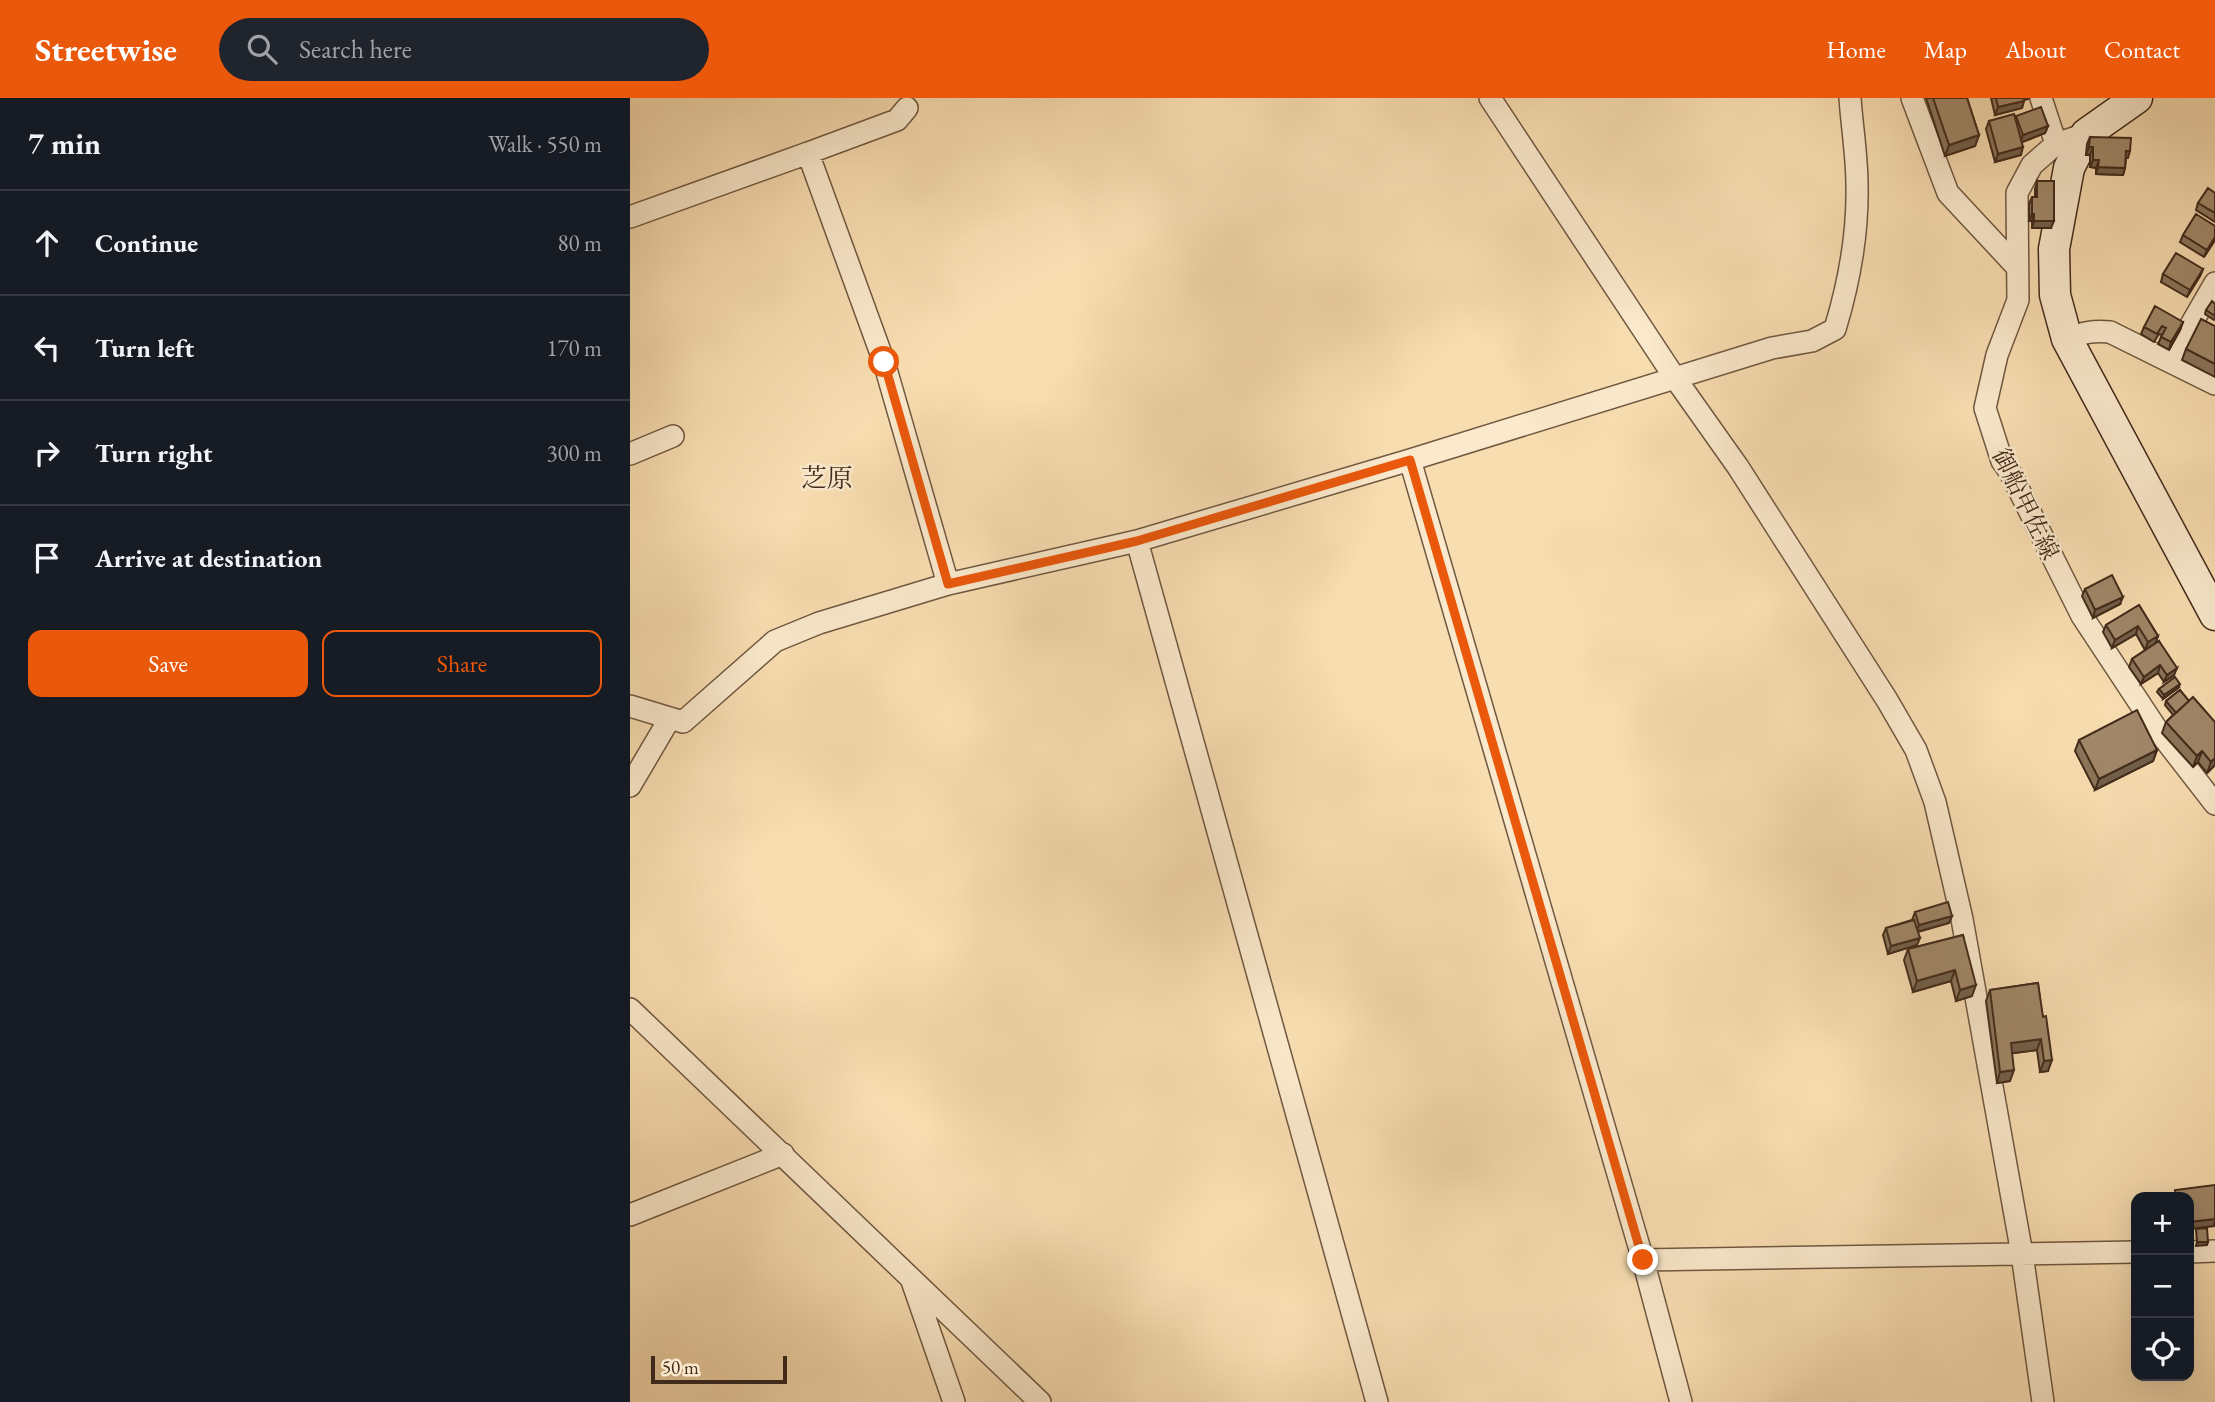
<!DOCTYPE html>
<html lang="en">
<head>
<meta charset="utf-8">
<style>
	body { margin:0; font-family:"EB Garamond","Noto Serif JP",serif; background:#20242c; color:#f1f3f6 }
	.controls { position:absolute; right:21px; bottom:21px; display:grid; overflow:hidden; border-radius:14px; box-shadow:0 7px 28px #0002 }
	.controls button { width:63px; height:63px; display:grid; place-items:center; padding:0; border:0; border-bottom:2px solid #363941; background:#171b24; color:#f1f3f6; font:35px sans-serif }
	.scale { position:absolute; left:21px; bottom:18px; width:136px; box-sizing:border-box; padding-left:7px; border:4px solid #432b1b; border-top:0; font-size:19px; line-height:24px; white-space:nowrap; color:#432b1b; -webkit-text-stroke:5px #fae9cc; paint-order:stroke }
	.stop { position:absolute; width:21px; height:21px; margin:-16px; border:5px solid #ea580c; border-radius:50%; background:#fff }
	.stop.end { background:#ea580c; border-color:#fff; box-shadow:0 2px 7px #0008 }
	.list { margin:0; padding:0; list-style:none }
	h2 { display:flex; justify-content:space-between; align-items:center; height:91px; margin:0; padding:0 28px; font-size:30px }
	h2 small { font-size:23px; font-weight:400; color:#9ea1a6 }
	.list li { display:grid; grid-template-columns:46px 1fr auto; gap:21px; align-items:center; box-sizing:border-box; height:105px; padding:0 28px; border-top:2px solid #363941 }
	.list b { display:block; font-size:26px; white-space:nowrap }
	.list em { font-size:23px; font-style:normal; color:#9ea1a6 }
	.actions { display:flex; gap:14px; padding:21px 28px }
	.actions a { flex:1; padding:16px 0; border:2px solid #ea580c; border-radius:14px; text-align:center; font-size:24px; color:#ea580c }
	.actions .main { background:#ea580c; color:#fff }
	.icon { flex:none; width:38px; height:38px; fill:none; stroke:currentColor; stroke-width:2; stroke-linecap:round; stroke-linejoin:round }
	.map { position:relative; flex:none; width:1585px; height:1304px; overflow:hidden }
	header { display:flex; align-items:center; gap:42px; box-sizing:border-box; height:98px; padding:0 35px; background:#ea580c; color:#fff }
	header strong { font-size:33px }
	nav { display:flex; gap:38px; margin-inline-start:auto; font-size:24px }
	.search { width:490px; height:63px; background:#20242c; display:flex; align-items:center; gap:18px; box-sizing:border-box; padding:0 24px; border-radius:38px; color:#9ea1a6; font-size:26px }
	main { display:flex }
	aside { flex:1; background:#171b24 }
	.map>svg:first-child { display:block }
</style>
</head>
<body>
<header>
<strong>Streetwise</strong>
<div class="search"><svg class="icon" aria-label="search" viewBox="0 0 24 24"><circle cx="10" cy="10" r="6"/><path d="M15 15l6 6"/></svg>Search here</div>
<nav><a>Home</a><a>Map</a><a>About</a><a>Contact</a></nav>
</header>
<main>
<aside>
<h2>7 min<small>Walk · 550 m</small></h2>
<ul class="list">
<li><svg class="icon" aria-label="ahead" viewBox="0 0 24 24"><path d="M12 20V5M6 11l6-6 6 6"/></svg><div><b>Continue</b></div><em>80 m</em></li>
<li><svg class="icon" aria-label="left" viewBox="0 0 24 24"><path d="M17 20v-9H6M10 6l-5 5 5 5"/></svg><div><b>Turn left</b></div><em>170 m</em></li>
<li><svg class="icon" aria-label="right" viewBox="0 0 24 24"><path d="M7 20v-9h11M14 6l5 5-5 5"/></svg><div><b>Turn right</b></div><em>300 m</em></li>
<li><svg class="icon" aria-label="arrive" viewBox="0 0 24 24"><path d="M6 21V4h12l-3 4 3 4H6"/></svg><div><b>Arrive at destination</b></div></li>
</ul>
<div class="actions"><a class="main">Save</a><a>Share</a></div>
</aside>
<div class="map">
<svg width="1585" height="1304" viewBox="0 0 1585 1304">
	<rect width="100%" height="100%" fill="#f8ddb1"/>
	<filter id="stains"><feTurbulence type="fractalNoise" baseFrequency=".00286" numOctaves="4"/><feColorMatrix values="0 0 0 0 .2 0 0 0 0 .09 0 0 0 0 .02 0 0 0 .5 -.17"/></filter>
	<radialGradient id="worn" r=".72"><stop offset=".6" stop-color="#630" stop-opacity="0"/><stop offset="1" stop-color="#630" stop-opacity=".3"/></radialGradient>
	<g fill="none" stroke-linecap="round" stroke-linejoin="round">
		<defs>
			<path id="street" d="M860 0 1045 280 1108 369 1257 602 1286 652 1305 704 1332 821 1392 1156 1413 1304
				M1282 0 1318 95 1386 168
				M1411 0 1426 46
				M1456 36 1426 46 1402 67 1387 95 1388 202 1367 257 1355 310 1372 363 1380 374 1452 518 1526 630 1585 706
				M178 55 267 22 277 10
				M0 119 178 55 254 264 318 486
				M1437 241C1452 235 1463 232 1480 234L1585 286
				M1540 263 1585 185
				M0 356 43 338
				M780 362 1013 1162 1506 1154
				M507 443 747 1304
				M0 608 53 624 145 543 189 525 318 486 507 443 780 362 1142 250 1182 243 1205 231C1219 185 1228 136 1227 87 1227 58 1222 29 1220 0
				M0 688 40 620
				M0 911 410 1304
				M0 1117 153 1056
				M1559 1154 1585 1153
				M1013 1162 1051 1304
				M282 1183 324 1304"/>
			<path id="secondary" d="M1507 0 1456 36 1439 70 1424 151 1425 197 1437 241 1585 517"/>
		</defs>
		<use href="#street" stroke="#705840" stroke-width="24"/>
		<use href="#secondary" stroke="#432b1b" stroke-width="33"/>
		<use href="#street" stroke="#fae9cc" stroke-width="21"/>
		<use href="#secondary" stroke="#fae9cc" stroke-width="30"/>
	</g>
	<path fill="#8a755a" stroke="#432b1b" stroke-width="2" d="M1296 0H1337L1349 37 1345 48 1315 58Z
		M1361 0H1399L1398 1 1394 2 1392 10 1365 17Z
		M1386 18 1418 28 1415 35 1392 44 1391 57 1365 64 1356 31 1359 23 1385 20Z
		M1460 39 1498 60H1496L1495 70 1493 77 1466 76V70L1460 69V57H1456L1457 46Z
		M1407 83 1421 130H1402V123H1399V106L1402 99H1405V91Z
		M1585 95V124L1566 112 1568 105Z
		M1553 137 1585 142 1574 159 1550 144Z
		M1573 171 1570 178 1557 199 1531 184 1533 176Z
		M1585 206V221L1584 222 1575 216 1576 212Z
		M1553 224 1550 232 1539 252 1528 246 1532 237 1529 236 1524 244 1511 236 1514 229Z
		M1585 228V279L1552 262 1556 251Z
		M1455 491 1490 506 1463 520 1452 498Z
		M1509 507 1528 538 1525 546 1515 552 1506 536 1482 550 1473 534 1476 527Z
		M1529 543 1544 577 1534 584 1528 575 1511 586 1499 569 1502 561Z
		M1548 590 1533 601 1527 594 1529 591Z
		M1550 592 1585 667 1577 675 1568 664 1563 669 1532 635 1536 624 1543 617 1535 607 1536 603Z
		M1449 642 1527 652 1523 663 1465 692 1445 653Z
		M1285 814 1322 818 1319 825 1288 834 1287 847 1258 856 1253 837 1256 830 1282 822Z
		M1333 837 1342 898 1326 903 1321 883 1283 894 1274 862 1278 851Z
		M1408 885 1418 973 1410 974 1407 952 1382 955 1380 983 1367 985 1356 903 1360 892Z"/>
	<path fill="#715f4a" stroke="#432b1b" stroke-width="2" d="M1394 3 1392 10 1365 17 1368 9Z
		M1418 28 1415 35 1390 45 1393 37Z
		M1349 37 1345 48 1315 58 1319 47Z
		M1393 49 1391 57 1365 64 1368 56Z
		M1459 49H1463L1460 57H1456Z
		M1496 53H1500L1498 60H1493Z
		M1463 62H1469L1466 70 1460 69Z
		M1468 69 1495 70 1493 77 1466 76Z
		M1402 116H1404L1402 123H1399Z
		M1404 123H1424L1421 130H1402Z
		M1585 139V142L1574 159 1577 152Z
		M1573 171 1570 178 1557 199 1560 192Z
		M1553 224 1550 232 1539 252 1541 244Z
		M1493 499 1490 506 1463 520 1465 512Z
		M1508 528 1506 536 1482 550 1485 542Z
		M1528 538 1525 546 1515 552 1518 544Z
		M1530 567 1528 575 1511 586 1514 579Z
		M1547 570 1544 577 1534 584 1537 577Z
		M1550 586 1548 590 1533 601 1534 597Z
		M1527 652 1523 663 1465 692 1469 681Z
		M1572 653 1568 664 1563 669 1567 658Z
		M1585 660V667L1577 675 1581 664Z
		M1322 818 1319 825 1286 834 1289 827Z
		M1290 840 1287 847 1258 856 1261 848Z
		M1325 872 1321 883 1283 894 1287 883Z
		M1346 887 1342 898 1326 903 1330 892Z
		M1411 941 1407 952 1377 956 1381 945Z
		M1422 962 1418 973 1410 974 1414 963Z
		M1384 972 1380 983 1367 985 1370 974Z
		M1585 1121 1584 1128 1559 1131V1124Z
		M1567 1144H1578L1577 1147 1566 1148Z"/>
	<path fill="#a18869" stroke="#432b1b" stroke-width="2" d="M1303 0H1337L1349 37 1319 47Z
		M1366 0H1394V3L1368 9Z
		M1411 9 1418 28 1393 37 1386 18Z
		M1384 16 1393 49 1368 56 1359 23Z
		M1460 39 1501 40 1500 53H1496L1495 70 1468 69 1469 62H1463V49H1459Z
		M1407 83H1424V123H1404V116H1402V99H1407Z
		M1578 90 1585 95V115L1568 105Z
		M1566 116 1585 128V139L1577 152 1553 137Z
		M1546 155 1573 171 1560 192 1533 176Z
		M1582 203 1585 206V218L1576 212Z
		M1525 208 1553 224 1541 244 1531 239 1536 230 1532 228 1527 236 1514 229Z
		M1571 221 1585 228V266L1556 251Z
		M1482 477 1493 499 1465 512 1455 491Z
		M1509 507 1528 538 1518 544 1508 528 1485 542 1476 527Z
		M1529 543 1547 570 1537 577 1530 567 1514 579 1502 561Z
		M1545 579 1550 586 1534 597 1529 591Z
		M1550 592 1559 603 1546 615 1536 603Z
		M1563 599 1585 624V660L1581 664 1572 653 1567 658 1536 624Z
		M1507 612 1527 652 1469 681 1449 642Z
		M1318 804 1322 818 1289 827 1285 814Z
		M1284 822 1290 840 1261 848 1256 830Z
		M1333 837 1346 887 1330 892 1325 872 1287 883 1278 851Z
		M1408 885 1413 919 1416 918 1422 962 1414 963 1411 941 1381 945 1384 972 1370 974 1360 892Z
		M1585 1087V1121L1559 1124V1099H1546L1545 1092Z
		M1577 1130 1578 1144H1567L1566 1131Z"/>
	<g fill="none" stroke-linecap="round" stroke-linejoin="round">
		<path stroke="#ea580c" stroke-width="9" d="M254 264 318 486 507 443 780 362 1013 1162"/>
	</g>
	<g text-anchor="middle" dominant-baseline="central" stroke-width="5" stroke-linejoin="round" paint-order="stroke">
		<g font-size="24" fill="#432b1b" stroke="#fae9cc">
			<text transform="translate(1396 406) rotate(64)">御船甲佐線</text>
		</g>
		<g font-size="26" fill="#432b1b" stroke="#fae9cc">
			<text x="197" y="380">芝原</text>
		</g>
	</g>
	<rect width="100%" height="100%" filter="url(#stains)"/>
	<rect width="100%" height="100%" fill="url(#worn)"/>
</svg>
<div class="controls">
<button>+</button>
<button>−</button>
<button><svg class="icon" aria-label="locate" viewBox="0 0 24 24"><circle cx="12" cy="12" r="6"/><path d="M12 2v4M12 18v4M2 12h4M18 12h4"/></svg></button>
</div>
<div class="scale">50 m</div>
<div class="stop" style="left:254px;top:264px"></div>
<div class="stop end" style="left:1013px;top:1162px"></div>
</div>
</main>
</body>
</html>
